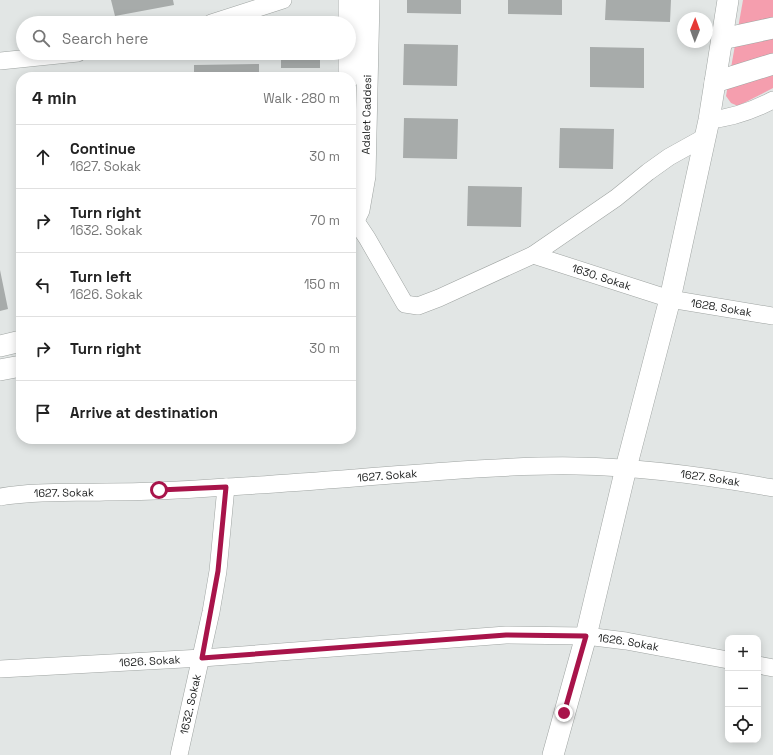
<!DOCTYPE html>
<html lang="en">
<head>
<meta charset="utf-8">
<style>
	body { margin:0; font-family:"Space Grotesk",sans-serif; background:#f6f6f6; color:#222 }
	.controls { position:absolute; right:12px; bottom:12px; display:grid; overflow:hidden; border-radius:8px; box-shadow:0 2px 10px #0003 }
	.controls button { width:36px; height:36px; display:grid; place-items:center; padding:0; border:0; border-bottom:1px solid #e0e0e0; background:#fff; color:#222; font:20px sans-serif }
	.compass { position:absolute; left:677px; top:12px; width:36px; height:36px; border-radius:50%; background:#fff; box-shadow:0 2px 10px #0003; rotate:1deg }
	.stop { position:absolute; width:12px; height:12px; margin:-9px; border:3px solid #a8144a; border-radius:50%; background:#fff }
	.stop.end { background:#a8144a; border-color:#fff; box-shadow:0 1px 4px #0008 }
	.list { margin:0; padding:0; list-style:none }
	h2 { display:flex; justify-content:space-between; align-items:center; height:52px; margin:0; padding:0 16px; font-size:17px }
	h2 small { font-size:13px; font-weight:400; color:#767676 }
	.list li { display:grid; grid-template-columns:26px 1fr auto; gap:12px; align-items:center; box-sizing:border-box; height:64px; padding:0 16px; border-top:1px solid #e0e0e0 }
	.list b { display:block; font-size:15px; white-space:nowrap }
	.list p { margin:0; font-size:13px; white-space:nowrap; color:#767676 }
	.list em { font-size:13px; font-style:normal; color:#767676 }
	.icon { flex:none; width:22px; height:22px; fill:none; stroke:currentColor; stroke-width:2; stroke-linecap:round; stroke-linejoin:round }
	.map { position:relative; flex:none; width:773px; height:755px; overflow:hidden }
	.search { position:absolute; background:#fff; box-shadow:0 2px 10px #0003; left:16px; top:16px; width:340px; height:44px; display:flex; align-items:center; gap:10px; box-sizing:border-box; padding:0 14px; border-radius:22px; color:#767676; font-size:15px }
	.panel { position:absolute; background:#fff; box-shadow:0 2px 10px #0003; left:16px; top:72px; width:340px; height:372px; border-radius:16px }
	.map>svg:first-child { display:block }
</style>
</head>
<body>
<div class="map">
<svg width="773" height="755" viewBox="0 0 773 755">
	<rect width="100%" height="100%" fill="#e2e6e5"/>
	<path fill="#f59eae" d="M743 0H773V88L738 106 731 103 726 96Z"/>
	<path fill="#a7abaa" d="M111 0H173L174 5 115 16Z
		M407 0H461V14L407 13Z
		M508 0H562V15L508 14Z
		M606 0H671L670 22 605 20Z
		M404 44 458 45 457 86 403 85Z
		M590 47 644 48V88L590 87Z
		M281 53H320V68H281Z
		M259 64V77H194V65Z
		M404 118 458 119 457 159 403 158Z
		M560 128 614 129 613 169 559 168Z
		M468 186 522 187 521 227 467 226Z
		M0 270 8 309 0 311Z"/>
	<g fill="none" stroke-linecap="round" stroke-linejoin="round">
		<defs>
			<g id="minor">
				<path d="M211 23 283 0"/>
				<path d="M0 61 78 53"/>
				<path d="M709 120C732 118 752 111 773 100"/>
				<path d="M355 220 367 238 405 304 418 306 439 298 533 255 616 198 648 172 669 157 705 137"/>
				<path id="s1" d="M533 255 670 299 773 316"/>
				<path id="s2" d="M0 497C35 491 70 493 105 492 145 492 186 490 226 487 300 483 373 476 447 471 490 468 533 465 576 466 642 467 707 476 773 488"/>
				<path d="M758 665 773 668"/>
				<path id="s3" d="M0 669 202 658 506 635 586 636 626 641 728 660"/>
				<path id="s4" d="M179 755 211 612 218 571 226 487"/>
			</g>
			<g id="tertiary">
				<path d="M349 0V77"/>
				<path d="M722 39 773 28"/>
				<path d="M715 82 773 64"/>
				<path id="s5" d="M351 226 359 210 365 176 369 0"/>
				<path d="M0 346 21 341"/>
				<path d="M0 370 21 366"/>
				<path d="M553 755 586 636 626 468 670 299 709 120 728 0"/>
			</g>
		</defs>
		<use href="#minor" stroke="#9fa4a2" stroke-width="18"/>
		<use href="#tertiary" stroke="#9fa4a2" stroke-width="22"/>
		<use href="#minor" stroke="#fff" stroke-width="17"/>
		<use href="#tertiary" stroke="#fff" stroke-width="21"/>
	</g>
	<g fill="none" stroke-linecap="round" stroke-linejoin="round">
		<path stroke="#a8144a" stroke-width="5" d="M159 490 226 487 218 571 202 658 506 635 586 636 564 713"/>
	</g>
	<g text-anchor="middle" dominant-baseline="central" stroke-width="3" stroke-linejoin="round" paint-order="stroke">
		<g font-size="11" fill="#1d1f1f" stroke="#e2e6e5">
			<text stroke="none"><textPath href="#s5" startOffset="114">Adalet Caddesi</textPath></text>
			<text stroke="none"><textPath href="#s1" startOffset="72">1630. Sokak</textPath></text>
			<text stroke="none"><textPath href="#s1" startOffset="196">1628. Sokak</textPath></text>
			<text stroke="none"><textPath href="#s2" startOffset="388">1627. Sokak</textPath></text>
			<text stroke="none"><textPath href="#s2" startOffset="712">1627. Sokak</textPath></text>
			<text stroke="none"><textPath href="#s2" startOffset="64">1627. Sokak</textPath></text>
			<text stroke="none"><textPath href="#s3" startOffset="630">1626. Sokak</textPath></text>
			<text stroke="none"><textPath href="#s3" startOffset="150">1626. Sokak</textPath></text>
			<text stroke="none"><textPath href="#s4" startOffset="52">1632. Sokak</textPath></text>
		</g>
	</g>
</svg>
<div class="controls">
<button>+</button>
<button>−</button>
<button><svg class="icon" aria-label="locate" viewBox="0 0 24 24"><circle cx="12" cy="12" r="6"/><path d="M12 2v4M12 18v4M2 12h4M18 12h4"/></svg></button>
</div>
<svg class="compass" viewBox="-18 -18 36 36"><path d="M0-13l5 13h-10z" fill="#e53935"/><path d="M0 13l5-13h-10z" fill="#767676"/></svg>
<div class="stop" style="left:159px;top:490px"></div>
<div class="stop end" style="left:564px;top:713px"></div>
<div class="search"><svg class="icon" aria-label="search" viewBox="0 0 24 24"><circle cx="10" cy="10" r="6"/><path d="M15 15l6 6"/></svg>Search here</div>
<section class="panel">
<h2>4 min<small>Walk · 280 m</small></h2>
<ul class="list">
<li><svg class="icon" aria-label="ahead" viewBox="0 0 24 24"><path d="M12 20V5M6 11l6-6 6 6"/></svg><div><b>Continue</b><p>1627. Sokak</p></div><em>30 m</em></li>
<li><svg class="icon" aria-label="right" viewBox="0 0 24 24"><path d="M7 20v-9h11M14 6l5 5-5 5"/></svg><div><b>Turn right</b><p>1632. Sokak</p></div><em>70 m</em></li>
<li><svg class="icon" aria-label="left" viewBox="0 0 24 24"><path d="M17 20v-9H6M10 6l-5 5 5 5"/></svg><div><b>Turn left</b><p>1626. Sokak</p></div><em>150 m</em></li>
<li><svg class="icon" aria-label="right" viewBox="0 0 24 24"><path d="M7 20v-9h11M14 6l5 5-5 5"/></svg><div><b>Turn right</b></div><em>30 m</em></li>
<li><svg class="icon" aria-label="arrive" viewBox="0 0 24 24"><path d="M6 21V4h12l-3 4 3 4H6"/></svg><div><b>Arrive at destination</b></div></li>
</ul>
</section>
</div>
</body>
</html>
